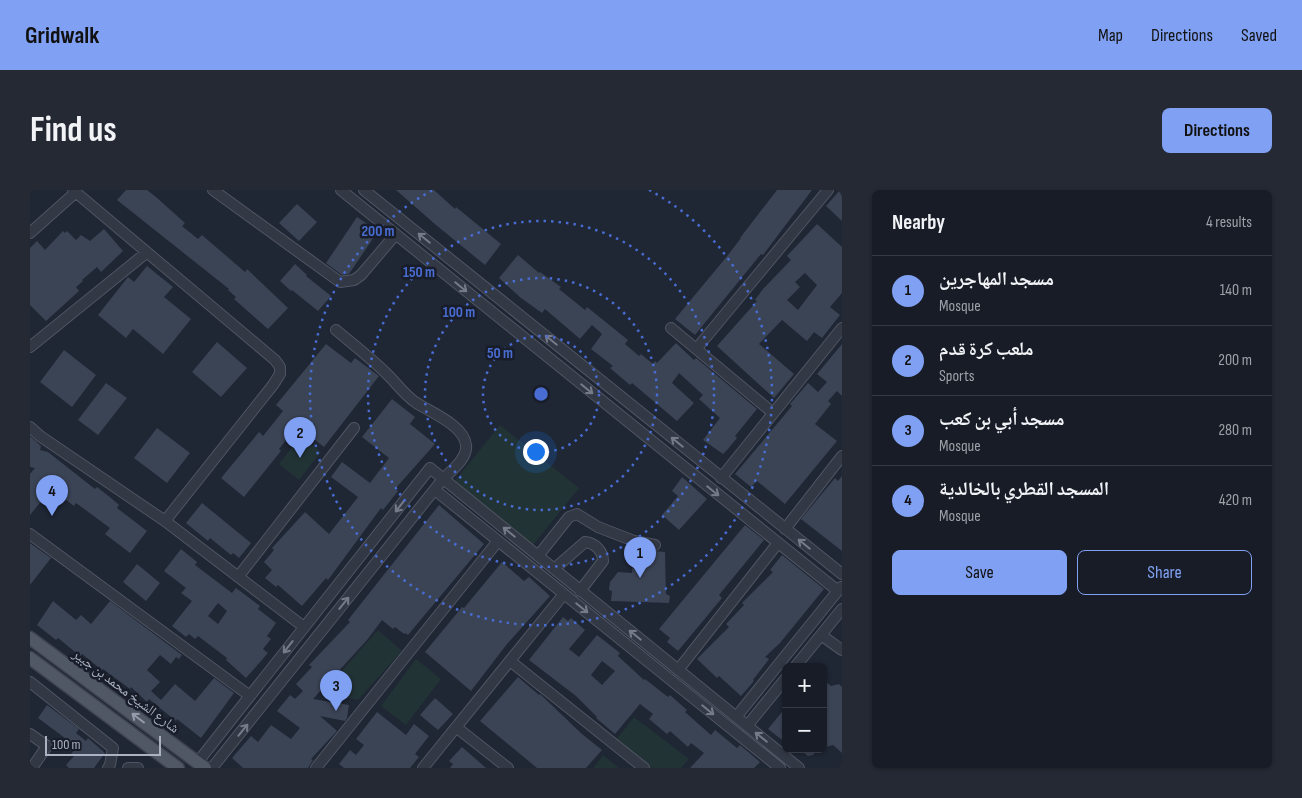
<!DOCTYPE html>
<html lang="en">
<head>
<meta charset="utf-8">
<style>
	body { margin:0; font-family:"Sofia Sans Condensed","Noto Naskh Arabic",sans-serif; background:#242933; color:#f1f3f6 }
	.controls { position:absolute; right:15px; bottom:15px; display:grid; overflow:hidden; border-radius:8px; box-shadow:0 1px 4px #0004 }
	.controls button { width:45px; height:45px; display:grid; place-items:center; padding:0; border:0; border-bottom:1px solid #363a44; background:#171c27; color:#f1f3f6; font:25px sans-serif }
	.scale { position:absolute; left:15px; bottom:12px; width:116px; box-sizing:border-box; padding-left:5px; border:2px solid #acb2c2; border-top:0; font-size:14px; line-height:18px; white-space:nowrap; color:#acb2c2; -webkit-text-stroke:4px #181d29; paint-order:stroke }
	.you { position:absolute; left:505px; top:261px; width:18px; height:18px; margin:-12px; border:4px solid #fff; border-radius:50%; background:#1a73e8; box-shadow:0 0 0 8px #1a73e833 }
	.badge { display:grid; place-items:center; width:32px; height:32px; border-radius:50%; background:#80a0f3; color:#111; font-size:16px; font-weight:700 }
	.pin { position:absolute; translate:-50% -41px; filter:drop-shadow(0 1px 2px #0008) }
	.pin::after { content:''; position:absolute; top:26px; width:18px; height:15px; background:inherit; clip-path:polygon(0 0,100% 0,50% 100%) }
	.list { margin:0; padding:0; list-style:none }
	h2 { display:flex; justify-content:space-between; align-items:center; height:65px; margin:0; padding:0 20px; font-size:21px }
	h2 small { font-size:16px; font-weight:400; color:#9ea1a7 }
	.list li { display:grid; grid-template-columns:32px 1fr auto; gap:15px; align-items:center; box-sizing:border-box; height:70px; padding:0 20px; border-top:1px solid #363a44 }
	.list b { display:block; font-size:19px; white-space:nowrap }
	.list p { margin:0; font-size:16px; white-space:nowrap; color:#9ea1a7 }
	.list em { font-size:16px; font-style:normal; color:#9ea1a7 }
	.actions { display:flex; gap:10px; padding:15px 20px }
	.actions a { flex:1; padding:11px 0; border:1px solid #80a0f3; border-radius:8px; text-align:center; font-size:18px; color:#80a0f3 }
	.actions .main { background:#80a0f3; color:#111 }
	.map { position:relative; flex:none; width:812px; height:578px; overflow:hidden; border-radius:8px }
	header { display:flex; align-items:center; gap:30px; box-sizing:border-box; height:70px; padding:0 25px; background:#80a0f3; color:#111 }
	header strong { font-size:24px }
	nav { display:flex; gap:28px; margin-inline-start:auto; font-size:18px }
	.intro { display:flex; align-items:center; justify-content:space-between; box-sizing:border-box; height:120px; padding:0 30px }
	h1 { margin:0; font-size:35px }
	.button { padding:12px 22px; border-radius:8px; background:#80a0f3; color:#111; font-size:18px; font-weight:700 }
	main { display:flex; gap:30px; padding:0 30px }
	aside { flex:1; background:#171c27; border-radius:8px; box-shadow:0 1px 4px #0004 }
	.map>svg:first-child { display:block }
</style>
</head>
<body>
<header>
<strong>Gridwalk</strong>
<nav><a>Map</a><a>Directions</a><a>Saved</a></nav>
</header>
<div class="intro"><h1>Find us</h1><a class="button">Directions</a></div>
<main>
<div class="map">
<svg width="812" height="578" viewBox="0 0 812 578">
	<rect width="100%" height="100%" fill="#1f2634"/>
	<path fill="#223336" d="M470 235 549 298 503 355 424 292Z
		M271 246 291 262 269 290 249 274Z
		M348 440 372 461 328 510 293 502Z
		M386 469 411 489 376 535 351 516Z
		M604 527 659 569 651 578H620L585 551Z
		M573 565 589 578H563Z"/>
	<path fill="#3b4455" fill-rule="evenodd" d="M96 0H117L126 7 155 33 152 36 168 49 172 45 215 82 217 79 258 118 238 139 204 109 206 107 198 100 199 99 87 10Z
		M366 0H404L425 19 426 17 471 54 455 75 406 35Z
		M747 0H782L733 65 731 64 665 145 645 129 698 65 711 48H710Z
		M810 0H812V31L796 16Z
		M267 14 287 32 269 51 249 33Z
		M327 27 348 41 319 84 312 85 296 73Z
		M787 34 812 57V103L800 117 810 125 792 148 784 142 777 151 752 130 729 154 764 184 744 208 687 156 727 111 725 110 733 99 761 70 757 66ZM775 83 787 95 768 120 757 110 770 97 765 92Z
		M74 39 93 61 71 82 67 77 52 90 53 91 46 97 49 101 16 131 0 115V58L7 51 15 60 33 41 35 43 37 41 46 50 51 45 60 51Z
		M488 65 509 83 510 82 531 97 529 99 555 120 557 117 598 150 595 154 609 166 611 164 623 174 625 171 627 173 646 153 664 170 666 168 727 219 705 246 707 248 698 259 693 264 673 250 690 228 669 209 673 205 649 183 642 193 664 213 647 231 602 193 600 195 580 178 583 176 561 159 572 144 562 135 550 149 515 119 512 123 491 108 469 88Z
		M265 74 277 85 276 86 301 106 288 121 262 100 261 101 250 91Z
		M117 76 143 97 134 107 161 129 133 164 103 139 96 148 68 125 98 87 104 92Z
		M187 152 217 178 191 207 162 182Z
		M296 154 321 173 325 168 349 186 294 257 267 236 249 259 251 261 214 307 191 288 229 242 233 246 253 221 246 215Z
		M812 154V206L807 201 798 211 801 214 785 234 807 251 755 314 727 291 721 297 705 284 762 216 760 214 778 193 788 202 797 192 787 184Z
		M34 160 66 185 42 217 10 192Z
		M76 193 97 208 68 245 48 230Z
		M362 209 385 227 380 234 405 254 365 299 368 301 353 320 351 318 298 390 296 388 272 416 248 395 246 397 235 388 242 380 234 372 244 360 242 358 275 322 299 344 328 307 301 287 312 272 340 293 359 268 332 247Z
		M127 238 160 263 137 293 104 268Z
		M0 246 11 256 10 260 18 262 65 299 67 297 81 308 89 315 87 318 117 341 100 363 75 344 80 338 46 313 44 316 27 303 23 307 18 303 0 325V284L5 278 0 277Z
		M812 286V361L771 329 805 288 808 291Z
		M652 287 677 309 649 340 632 325 648 306 642 301Z
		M172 313 221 353 209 368 203 363 201 365 180 348 178 351 156 333Z
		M409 315 454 354 378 445 375 443 374 444 365 437 363 439 352 430 337 450 283 509 319 515 317 528 315 531 290 526 307 541 281 569 283 570 278 578H213L202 568 221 546 228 552 241 535 261 549 270 538 247 521 260 505 265 509 273 501 266 494 282 477 279 475 320 432 318 430Z
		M715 335 734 350 689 405 692 408 648 461 637 452 640 448 629 439Z
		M0 353 21 368 0 395Z
		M151 359 167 372 165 375 202 403 206 398 230 416 228 419 246 433 237 446 241 449 233 459 238 463 216 488 196 470 197 468 168 446 165 449 159 444 156 447 142 436 162 411 151 403 156 398 134 381ZM188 413 197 421 188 434 178 426Z
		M604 359 635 362 636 404 640 406 639 413 581 411 582 401 579 400 580 392 588 382 602 383Z
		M752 365 794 399 750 453 735 467 739 469 723 490 724 491 711 506 689 486 687 488 667 469 699 437 696 434 714 415 712 413 743 382 740 380Z
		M472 372 494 391 499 387 520 406 477 454 441 501 395 462 432 417 434 418Z
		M107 374 130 393 116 411 93 392Z
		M23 411 46 430 51 425 61 434 80 411 152 465 149 469 146 467 141 474 130 465 117 480 130 492 121 501 131 510 145 494 165 511 184 488 204 503 171 548 147 529 146 531 119 509 117 512 101 497 100 499 73 479 72 480 52 464 50 466 28 448 26 450 7 435Z
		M533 427 538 431 541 428 555 440 539 459 549 467 567 445 590 463 588 466 614 490 615 489 638 507 640 505 657 520 655 522 681 545 685 540 707 558 710 555 730 572 724 578H660L674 563 661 553 658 557 640 541 637 544 619 529 623 524 610 514 585 544 566 528 567 527 546 506 499 470ZM572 471 585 481 572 495 561 485Z
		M488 487 509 505 510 504 552 544 572 560 556 578H507L450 531Z
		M796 492 801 496 809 494 812 497V563L803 555 793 558V496Z
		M405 508 423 524 408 540 390 525Z
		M17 515 49 539 46 543 56 551 58 548 75 563 64 578H39L36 575 44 566 41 564 47 557 8 528Z
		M756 517V553L738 539Z
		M347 522 376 545 384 534 399 546 385 564 389 567 380 578H314L309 574 320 560 326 565 334 555 326 549Z
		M432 557 456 578H420L423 574 419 571Z
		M769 559H788L783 565 778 566Z"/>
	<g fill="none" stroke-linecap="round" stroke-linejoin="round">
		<defs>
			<path id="minor" d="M43 0 245 170 250 177V184L243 195 135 331
				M183 0 310 92 324 90 331 85 366 44
				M311 0 808 401
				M334 0 812 384
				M0 43 46 2
				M641 138 743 223
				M0 157 116 63
				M667 158 798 0
				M0 237 10 246 135 331 274 437
				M691 288 812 138
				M405 300 750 578
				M755 339 812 266
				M0 344 220 506
				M508 366 539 327 547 324 568 337 604 351 625 355
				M524 379 555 352C565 353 573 361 573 371L550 401
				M208 387 324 238
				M791 445 812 460
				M480 471 614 578
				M765 477 812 419
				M648 480 748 353
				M0 492 83 558 80 575 78 578
				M706 527 811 397
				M717 536 756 488
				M426 537 478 578
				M0 544 17 556 2 578
				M167 573 400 278 769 578
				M98 578H108
				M182 578 413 289C421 281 438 268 436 255 434 235 400 222 385 212 374 204 367 194 358 185 342 169 324 155 306 140
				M286 578 468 351
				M393 578 534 404"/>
			<path id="major" d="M0 448 175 578
				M0 468 148 578"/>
		</defs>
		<use href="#minor" stroke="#505563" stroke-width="12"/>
		<use href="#major" stroke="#3c414e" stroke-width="15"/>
		<use href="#minor" stroke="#333845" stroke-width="10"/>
		<use href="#major" stroke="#505765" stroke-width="12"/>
	</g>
	<defs><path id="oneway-shaft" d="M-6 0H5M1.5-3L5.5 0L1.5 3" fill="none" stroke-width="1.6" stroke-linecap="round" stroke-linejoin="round" transform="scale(1.25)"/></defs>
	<g stroke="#767b8a">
		<use href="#oneway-shaft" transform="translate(394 48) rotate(-141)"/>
		<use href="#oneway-shaft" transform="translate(431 97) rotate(39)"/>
		<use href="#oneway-shaft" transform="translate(521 150) rotate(-141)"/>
		<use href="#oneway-shaft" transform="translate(557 199) rotate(39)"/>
		<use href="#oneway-shaft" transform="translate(647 252) rotate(-141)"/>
		<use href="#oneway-shaft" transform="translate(683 301) rotate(39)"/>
		<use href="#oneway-shaft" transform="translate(370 316) rotate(128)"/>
		<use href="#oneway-shaft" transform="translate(479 342) rotate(-141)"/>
		<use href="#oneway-shaft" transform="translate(774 354) rotate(-141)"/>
		<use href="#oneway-shaft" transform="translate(314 413) rotate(-51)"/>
		<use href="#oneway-shaft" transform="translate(552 418) rotate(39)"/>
		<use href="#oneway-shaft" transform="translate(605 445) rotate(-141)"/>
		<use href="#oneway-shaft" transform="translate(258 457) rotate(128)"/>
		<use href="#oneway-shaft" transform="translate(678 520) rotate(39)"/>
		<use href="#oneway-shaft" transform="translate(213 540) rotate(-51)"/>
		<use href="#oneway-shaft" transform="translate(731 547) rotate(-141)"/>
	</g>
	<use stroke="#959bab" href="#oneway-shaft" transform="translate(108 528) rotate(-143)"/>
	<g fill="none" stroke="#486cd1" stroke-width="2.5" stroke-dasharray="2.5 5">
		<circle cx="511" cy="204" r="58"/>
		<circle cx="511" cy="204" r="116"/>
		<circle cx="511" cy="204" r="173"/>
		<path d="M619 0A231 231 0 1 1 403 0"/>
	</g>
	<g text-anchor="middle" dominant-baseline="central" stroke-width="5" stroke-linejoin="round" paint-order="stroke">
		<g font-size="14" fill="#acb2c2" stroke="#181d29">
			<text transform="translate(96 501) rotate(37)">شارع الشيخ محمد بن جبير</text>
		</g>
	</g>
	<circle cx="511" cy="204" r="8" fill="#486cd1" stroke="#181d29" stroke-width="2.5"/>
	<g font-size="15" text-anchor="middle" font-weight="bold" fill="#486cd1" stroke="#181d29" stroke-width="5" stroke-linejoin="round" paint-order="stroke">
		<text x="348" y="46">200 m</text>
		<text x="389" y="87">150 m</text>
		<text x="429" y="127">100 m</text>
		<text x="470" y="168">50 m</text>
	</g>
</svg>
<div class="controls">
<button>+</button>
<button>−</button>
</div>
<div class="scale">100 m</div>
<div class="you"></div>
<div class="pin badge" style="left:610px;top:388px">1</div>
<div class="pin badge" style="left:270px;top:268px">2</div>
<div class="pin badge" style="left:306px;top:521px">3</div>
<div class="pin badge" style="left:22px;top:326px">4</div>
</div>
<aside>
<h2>Nearby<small>4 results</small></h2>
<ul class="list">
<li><span class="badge">1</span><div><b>مسجد المهاجرين</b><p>Mosque</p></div><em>140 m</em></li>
<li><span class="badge">2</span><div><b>ملعب كرة قدم</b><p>Sports</p></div><em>200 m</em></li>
<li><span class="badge">3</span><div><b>مسجد أبي بن كعب</b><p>Mosque</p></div><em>280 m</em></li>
<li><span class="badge">4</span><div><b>المسجد القطري بالخالدية</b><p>Mosque</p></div><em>420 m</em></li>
</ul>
<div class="actions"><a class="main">Save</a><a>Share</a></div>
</aside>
</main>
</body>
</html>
